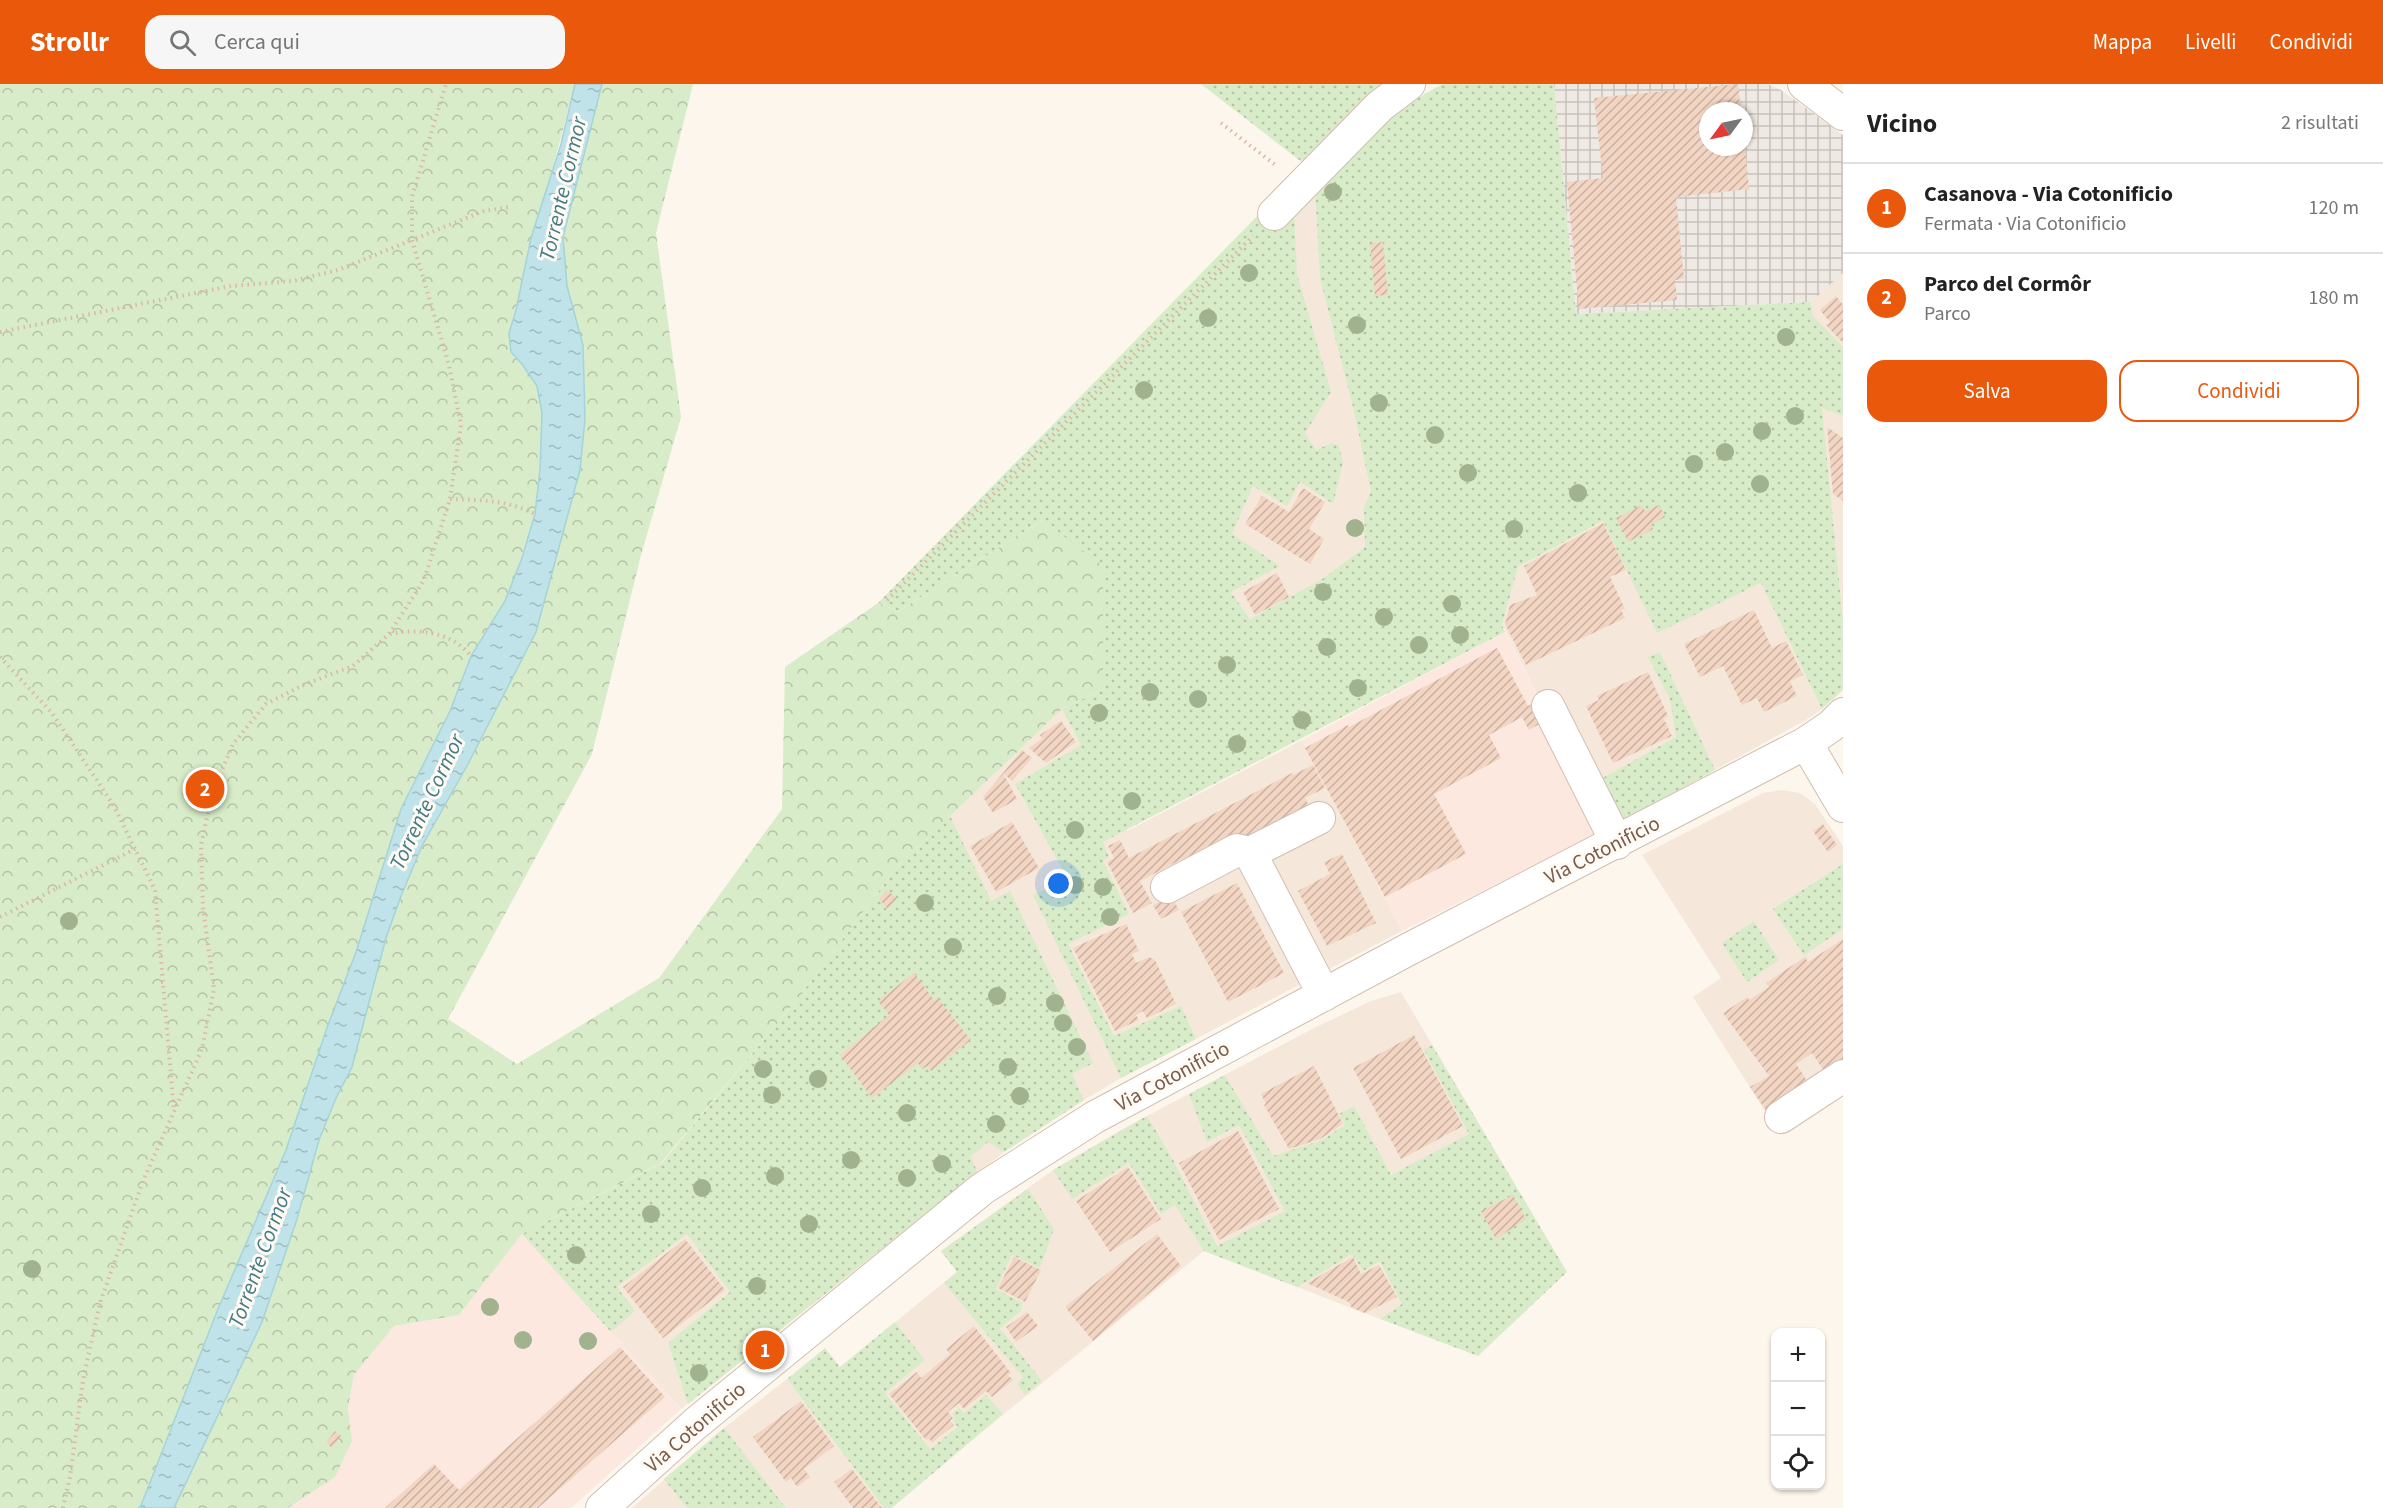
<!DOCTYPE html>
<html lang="it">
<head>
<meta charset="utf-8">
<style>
	body { margin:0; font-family:"Source Sans 3",sans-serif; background:#f6f6f6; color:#222 }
	.controls { position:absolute; right:18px; bottom:18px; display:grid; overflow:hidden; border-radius:12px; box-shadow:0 2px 4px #0004 }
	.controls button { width:54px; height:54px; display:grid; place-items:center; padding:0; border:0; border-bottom:2px solid #e0e0e0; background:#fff; color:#222; font:30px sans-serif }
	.compass { position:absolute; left:1699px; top:18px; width:54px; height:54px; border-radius:50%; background:#fff; box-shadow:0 2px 4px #0004; rotate:237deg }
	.you { position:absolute; left:1059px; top:800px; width:21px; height:21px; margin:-15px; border:4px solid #fff; border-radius:50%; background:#1a73e8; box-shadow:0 0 0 9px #1a73e833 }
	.badge { display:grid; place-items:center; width:39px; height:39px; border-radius:50%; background:#ea580c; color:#fff; font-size:20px; font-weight:700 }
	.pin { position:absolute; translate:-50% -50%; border:3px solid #fff; box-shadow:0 2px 6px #0006 }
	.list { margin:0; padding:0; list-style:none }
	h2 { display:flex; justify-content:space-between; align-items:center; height:78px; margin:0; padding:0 24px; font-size:26px }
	h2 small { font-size:20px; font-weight:400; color:#767676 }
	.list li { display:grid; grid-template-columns:39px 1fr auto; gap:18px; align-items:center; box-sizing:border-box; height:90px; padding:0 24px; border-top:2px solid #e0e0e0 }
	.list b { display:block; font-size:22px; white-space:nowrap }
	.list p { margin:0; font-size:20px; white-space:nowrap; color:#767676 }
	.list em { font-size:20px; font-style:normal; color:#767676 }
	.actions { display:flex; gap:12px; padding:18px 24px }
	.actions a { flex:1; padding:14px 0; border:2px solid #ea580c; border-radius:18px; text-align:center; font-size:21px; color:#ea580c }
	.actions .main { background:#ea580c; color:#fff }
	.icon { flex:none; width:33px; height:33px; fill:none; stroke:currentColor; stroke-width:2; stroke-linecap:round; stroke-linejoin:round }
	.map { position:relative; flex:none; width:1843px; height:1424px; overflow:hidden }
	header { display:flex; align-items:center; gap:36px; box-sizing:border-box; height:84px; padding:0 30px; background:#ea580c; color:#fff }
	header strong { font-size:28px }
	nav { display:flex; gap:33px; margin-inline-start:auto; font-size:21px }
	.search { width:420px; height:54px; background:#f6f6f6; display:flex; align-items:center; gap:15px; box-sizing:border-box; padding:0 21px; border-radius:18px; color:#767676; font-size:22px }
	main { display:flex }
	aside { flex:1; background:#fff }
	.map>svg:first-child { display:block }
</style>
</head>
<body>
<header>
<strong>Strollr</strong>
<div class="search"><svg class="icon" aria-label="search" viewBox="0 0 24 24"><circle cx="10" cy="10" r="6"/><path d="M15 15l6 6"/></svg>Cerca qui</div>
<nav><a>Mappa</a><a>Livelli</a><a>Condividi</a></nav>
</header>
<main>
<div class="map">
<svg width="1843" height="1424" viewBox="0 0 1843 1424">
	<defs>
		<pattern id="industrial-grid" width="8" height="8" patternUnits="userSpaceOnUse" patternTransform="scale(1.5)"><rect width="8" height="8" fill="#efe9e4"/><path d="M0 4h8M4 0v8" fill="none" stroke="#c7c0bb"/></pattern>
		<pattern id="grass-dots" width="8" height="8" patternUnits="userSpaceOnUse" patternTransform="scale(1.5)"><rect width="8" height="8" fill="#d8ecc9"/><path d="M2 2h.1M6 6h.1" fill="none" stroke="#b4c2a5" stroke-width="1.8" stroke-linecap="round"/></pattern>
		<pattern id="forest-crowns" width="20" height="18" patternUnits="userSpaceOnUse" patternTransform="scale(1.5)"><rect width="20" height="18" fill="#d8ecc9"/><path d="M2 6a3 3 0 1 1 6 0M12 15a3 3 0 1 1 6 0" fill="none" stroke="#b4c2a5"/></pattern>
		<pattern id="water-ripples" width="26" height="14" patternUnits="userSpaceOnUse" patternTransform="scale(1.5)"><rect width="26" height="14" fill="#bfe3e8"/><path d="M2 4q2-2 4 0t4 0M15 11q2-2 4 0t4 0" fill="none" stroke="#a0bbbe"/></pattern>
		<pattern id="building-hatch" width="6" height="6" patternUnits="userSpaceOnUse" patternTransform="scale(1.5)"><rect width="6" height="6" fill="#f3d5c3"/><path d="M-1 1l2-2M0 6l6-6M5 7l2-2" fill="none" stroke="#cab0a1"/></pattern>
	</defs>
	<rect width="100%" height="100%" fill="#fdf6ec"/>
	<path fill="#f5e8da" d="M1350 69 1397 456 1250 535 1098 316Z
		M1843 189V536L1811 218Z
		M1604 437 1761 498 1822 625 1806 636 1605 746 1502 541 1518 483Z
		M1062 625 1127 747 1302 656 1402 847 1121 994 1084 1016 1004 1068 681 1325 522 1150 662 1079 795 918 897 783Z
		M1781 706 1800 709 1815 720 1843 762V1005L1778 1048 1693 913 1721 894 1642 771 1763 709Z
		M1401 908 1533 1131 1380 1235 1204 1167 923 1396 840 1283 957 1188 941 1167 1053 1086 1126 1043 1314 944 1371 917Z
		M787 1295 884 1424H632L724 1344Z"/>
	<path fill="#fde8e0" d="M1505 548 1605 746 1402 847 1302 656Z
		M522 1150 681 1325 571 1424H288L352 1357 348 1324 354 1291 394 1242 459 1231Z"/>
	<path fill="url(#industrial-grid)" fill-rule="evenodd" d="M1554 0H1768L1781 6 1843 51V189L1811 218 1576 230ZM1708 27H1744V63H1708Z"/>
	<path fill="url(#grass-dots)" d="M1201 0H1391L1307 82Z
		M1443 0H1554L1576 230 1811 218 1813 232 1843 263V332L1822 324 1843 536V606L1822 625 1761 499 1657 549 1603 437 1518 483 1502 541 1505 548 1103 758 1109 773 1103 777 1129 830 1068 860 1114 952 1181 922 1196 955 1121 994 1033 811 1067 793 1015 700 1081 661 1062 625 1103 605 1043 436 899 527 878 519 1266 123 1294 124 1297 190 1331 308 1305 349 1316 366 1332 359 1339 362 1343 379 1333 420 1300 398 1287 422 1253 402 1232 450 1280 482 1231 508 1250 535 1321 496 1365 463 1364 423 1371 407 1353 323 1320 194 1315 103C1354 65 1394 25 1443 0Z
		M1660 568 1715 686 1620 738 1599 696 1676 653 1670 615 1648 573Z
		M950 732 991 817 1010 807 1093 979 1072 990 1084 1016 1004 1068 988 1058 971 1072 977 1088 688 1320 668 1259 730 1208 687 1150 617 1203 635 1227 611 1248 522 1150 662 1079 795 918 897 783Z
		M1843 780V845L1804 871 1773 825Z
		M1754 837 1779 876 1747 898 1722 859Z
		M1432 961 1567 1188 1478 1272 1380 1235 1402 1220 1380 1177 1363 1187 1352 1170 1297 1203 1204 1167 1175 1121 1161 1130 1129 1079 1072 1115 1053 1086 1147 1032 1173 1076 1217 1162 1285 1127 1239 1041 1207 1058 1189 1010 1225 991 1273 1072 1322 1056 1345 1041 1339 1030 1354 1022 1391 1091 1469 1050 1424 966Z
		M1028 1105 1054 1145 1040 1184 1012 1171 996 1205 1023 1219 1020 1228 1000 1244 1042 1297 1025 1311 1017 1300 1023 1293 944 1199 957 1188 941 1167Z
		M895 1238 925 1276 885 1309 930 1365 958 1343 953 1337 955 1334 952 1329 959 1324 964 1329 986 1311 1003 1330 892 1424H884L787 1295 825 1264 840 1283Z
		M724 1344 786 1424H687L664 1395Z"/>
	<path fill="url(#forest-crowns)" d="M0 0H575L509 249 511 268 522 280 537 302 542 329 540 385 535 430 522 474 505 517 471 572 450 627 401 725 356 868 328 941 286 1066 218 1225 140 1424H0Z
		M602 0H693L656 149 681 333 641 471 592 670 448 935 517 980 659 894 782 725 785 583 878 519 899 527 1043 436 1103 482V605L1062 625 897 783 795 918 661 1079 522 1150 459 1231 394 1242 354 1291 348 1324 352 1357 335 1393 288 1424H174L262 1238 279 1190 319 1056 336 1014 352 983 386 854 401 812 422 762 536 548 580 386 585 335 583 261 567 202 563 153Z"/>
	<path fill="url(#water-ripples)" stroke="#a5d3da" stroke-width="1.5" d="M575 0H602L563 153 567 202 583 261 585 335 580 386 536 548 468 680 422 762 401 812 386 854 352 983 336 1014 319 1056 297 1135 262 1238 174 1424H140L218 1225 286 1066 328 941 356 868 401 725 450 627 471 572 505 517 522 474 535 430 540 385 542 329 537 302 522 280 511 268 509 249 516 226 531 154 561 60Z"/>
	<path fill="url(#building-hatch)" d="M1738 0 1741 27H1708V63H1745L1749 105 1676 113 1684 195 1675 196 1677 216 1579 225 1567 98 1603 94 1594 14Z
		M1383 158 1388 211 1375 212 1370 159Z
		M1836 212 1843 221V259L1826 241 1830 238 1820 226Z
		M1827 343 1843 354V417L1833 410Z
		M1303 404 1325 418 1309 445 1324 455 1310 480 1245 440 1262 412 1289 428Z
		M1642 421 1645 427 1659 421 1665 433 1651 440 1653 445 1628 458 1616 434Z
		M1603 439 1626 486 1610 493 1625 525 1621 526 1625 534 1526 581 1505 540 1510 521 1537 511 1524 482Z
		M1277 489 1289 513 1255 531 1243 508Z
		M1754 526 1772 564 1786 557 1803 591 1790 597 1797 612 1764 628 1757 614 1742 621 1723 582 1700 593 1684 560Z
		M1497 564 1528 622 1538 617 1548 635 1529 646 1522 633 1489 651 1501 674 1434 710 1466 770 1385 813 1305 664 1348 641 1349 643Z
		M1648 588 1668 632 1664 635 1672 652 1613 679 1586 622 1599 616 1597 612Z
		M1061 637 1076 658 1046 679 1029 664 1042 655 1040 651Z
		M1022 666 1032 674 1012 697 1003 689Z
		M1313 681 1325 704 1305 714 1309 722 1187 786 1182 775 1140 797 1152 819 1133 829 1107 778 1114 774 1108 762 1120 756 1129 774 1292 689 1293 691Z
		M1003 689 1017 715 993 729 983 713Z
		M1012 738 1039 784 996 808 970 762Z
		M1823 740 1837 761 1828 768 1813 747Z
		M1342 770 1376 839 1327 862 1298 807 1330 790 1324 778Z
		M1237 799 1284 889 1228 918 1181 828Z
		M887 806 897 815 888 825 879 815Z
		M1171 812 1179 826 1161 835 1153 821Z
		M1126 840 1139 867 1132 870 1136 879 1149 873 1155 876 1176 920 1147 934 1143 927 1136 931 1139 936 1115 947 1073 864Z
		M1843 855V979L1826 990 1812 969 1796 980 1811 1003 1769 1031 1750 1003 1769 992 1723 929 1747 913 1749 916 1769 903 1766 899 1805 873 1808 878Z
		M914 889 934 916 938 914 971 956 931 987 928 982 922 985 918 979 872 1014 840 971 889 931 878 917Z
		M1414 951 1463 1042 1401 1075 1353 984Z
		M1314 982 1343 1040 1320 1055 1289 1065 1264 1021 1266 1020 1261 1010Z
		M1238 1047 1279 1125 1219 1156 1179 1079Z
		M1128 1083 1161 1135 1110 1168 1076 1117Z
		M1513 1111 1526 1135 1496 1155 1481 1127Z
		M1157 1150 1181 1182 1093 1257 1065 1223Z
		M685 1155 725 1206 663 1254 623 1203Z
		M1014 1173 1041 1186 1025 1218 998 1204Z
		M1353 1173 1361 1190 1379 1181 1397 1213 1365 1229 1352 1224 1349 1218 1307 1199Z
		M1027 1228 1038 1242 1016 1258 1006 1243Z
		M974 1242 1011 1289 1008 1291 1013 1296 992 1313 986 1307 964 1325 959 1319 948 1328 953 1334 950 1337 954 1341 932 1359 929 1354 926 1356 889 1310 917 1288 921 1294 950 1270 946 1265Z
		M620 1263 665 1313 538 1424H385L434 1380 459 1406Z
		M801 1317 834 1362 804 1385 810 1393 797 1403 791 1394 786 1398 753 1353Z
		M335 1347 341 1352 332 1364 326 1359Z
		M852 1385 882 1424H853L834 1398Z"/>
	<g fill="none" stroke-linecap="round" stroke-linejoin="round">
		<defs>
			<path id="minor" d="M1804 0 1843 30
				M1274 130 1380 22 1409 0
				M1548 622 1617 759
				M1806 659 1843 722
				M1319 734 1250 769 1324 911
				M1167 803 1237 766 1250 769
				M1781 1033 1843 992
				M602 1424 695 1340 982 1105 1095 1033 1409 865 1806 659 1831 642 1843 630"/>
		</defs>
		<use href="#minor" stroke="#d1beb0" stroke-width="34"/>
		<path stroke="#d9b8a5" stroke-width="4" stroke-dasharray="1.5 4.5" stroke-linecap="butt" d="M1221 39 1278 83
			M0 248 231 202 293 197 338 186 412 156V113L446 0
			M450 415C481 416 507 416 535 430
			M887 516 1253 152
			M390 550C418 544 452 548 471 572
			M0 573 52 629 114 722 155 806 174 1027
			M0 833 135 765
			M63 1424 70 1393 83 1296 100 1219 143 1097 202 965 214 905 203 824 201 761 213 707 233 660 266 620 303 601 353 582 389 550 424 496 450 415 461 341 449 281 412 156 484 127 510 123"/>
		<use href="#minor" stroke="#fff" stroke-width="32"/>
	</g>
	<g fill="#a0b28e">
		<circle cx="1333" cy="108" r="9"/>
		<circle cx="1249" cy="189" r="9"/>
		<circle cx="1208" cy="234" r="9"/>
		<circle cx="1357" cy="241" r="9"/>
		<circle cx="1786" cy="253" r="9"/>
		<circle cx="1144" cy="306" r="9"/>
		<circle cx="1379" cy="319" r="9"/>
		<circle cx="1795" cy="332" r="9"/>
		<circle cx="1762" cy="347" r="9"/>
		<circle cx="1435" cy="351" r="9"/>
		<circle cx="1725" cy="368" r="9"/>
		<circle cx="1694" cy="380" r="9"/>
		<circle cx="1468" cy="389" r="9"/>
		<circle cx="1760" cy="400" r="9"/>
		<circle cx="1578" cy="409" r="9"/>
		<circle cx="1355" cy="444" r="9"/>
		<circle cx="1514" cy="445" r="9"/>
		<circle cx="1323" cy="508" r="9"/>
		<circle cx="1452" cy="520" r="9"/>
		<circle cx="1384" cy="533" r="9"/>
		<circle cx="1460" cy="551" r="9"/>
		<circle cx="1419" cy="561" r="9"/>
		<circle cx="1327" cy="563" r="9"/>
		<circle cx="1227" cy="581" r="9"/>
		<circle cx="1358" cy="604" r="9"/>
		<circle cx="1150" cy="608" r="9"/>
		<circle cx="1198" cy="615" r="9"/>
		<circle cx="1099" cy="629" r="9"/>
		<circle cx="1302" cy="636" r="9"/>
		<circle cx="1237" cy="660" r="9"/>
		<circle cx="1132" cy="717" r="9"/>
		<circle cx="1075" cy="746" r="9"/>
		<circle cx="1075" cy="801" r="9"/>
		<circle cx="1103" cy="803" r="9"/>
		<circle cx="925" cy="819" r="9"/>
		<circle cx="1110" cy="833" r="9"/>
		<circle cx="69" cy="837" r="9"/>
		<circle cx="953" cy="863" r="9"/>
		<circle cx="997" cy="912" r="9"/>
		<circle cx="1055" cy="919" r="9"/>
		<circle cx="1063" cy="939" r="9"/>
		<circle cx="1077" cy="963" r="9"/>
		<circle cx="1008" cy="983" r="9"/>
		<circle cx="763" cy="985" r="9"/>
		<circle cx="818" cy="995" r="9"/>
		<circle cx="772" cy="1011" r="9"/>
		<circle cx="1020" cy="1012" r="9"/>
		<circle cx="907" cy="1029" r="9"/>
		<circle cx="996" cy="1040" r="9"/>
		<circle cx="851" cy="1076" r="9"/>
		<circle cx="942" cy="1080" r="9"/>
		<circle cx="775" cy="1092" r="9"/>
		<circle cx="907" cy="1094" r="9"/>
		<circle cx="702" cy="1104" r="9"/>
		<circle cx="651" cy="1130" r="9"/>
		<circle cx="809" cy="1140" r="9"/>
		<circle cx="576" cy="1171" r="9"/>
		<circle cx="32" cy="1185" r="9"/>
		<circle cx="757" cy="1202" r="9"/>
		<circle cx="490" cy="1223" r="9"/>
		<circle cx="523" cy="1256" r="9"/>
		<circle cx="588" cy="1257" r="9"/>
		<circle cx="699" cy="1289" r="9"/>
	</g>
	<g text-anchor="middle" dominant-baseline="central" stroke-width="6" stroke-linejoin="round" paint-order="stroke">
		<g font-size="21" fill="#7a5c4d" stroke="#fffaf3">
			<text transform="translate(1602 766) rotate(-27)">Via Cotonificio</text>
			<text transform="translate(1172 992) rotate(-28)">Via Cotonificio</text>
			<text transform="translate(695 1343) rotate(-41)">Via Cotonificio</text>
		</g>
		<g font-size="22" font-style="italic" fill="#437c86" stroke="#fffaf3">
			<text transform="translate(563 105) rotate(-77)">Torrente Cormor</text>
			<text transform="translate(427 718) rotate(-65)">Torrente Cormor</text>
			<text transform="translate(260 1174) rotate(-70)">Torrente Cormor</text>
		</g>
	</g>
</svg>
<div class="controls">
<button>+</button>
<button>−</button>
<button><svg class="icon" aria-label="locate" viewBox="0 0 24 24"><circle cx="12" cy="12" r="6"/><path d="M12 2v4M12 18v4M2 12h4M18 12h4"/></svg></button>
</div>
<svg class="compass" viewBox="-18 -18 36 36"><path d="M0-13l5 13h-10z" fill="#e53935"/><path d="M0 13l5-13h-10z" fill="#767676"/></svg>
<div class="you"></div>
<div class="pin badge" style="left:765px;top:1266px">1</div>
<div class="pin badge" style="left:205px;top:705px">2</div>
</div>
<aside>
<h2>Vicino<small>2 risultati</small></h2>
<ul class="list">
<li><span class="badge">1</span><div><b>Casanova - Via Cotonificio</b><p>Fermata · Via Cotonificio</p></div><em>120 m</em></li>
<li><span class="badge">2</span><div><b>Parco del Cormôr</b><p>Parco</p></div><em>180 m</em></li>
</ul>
<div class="actions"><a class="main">Salva</a><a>Condividi</a></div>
</aside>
</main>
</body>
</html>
